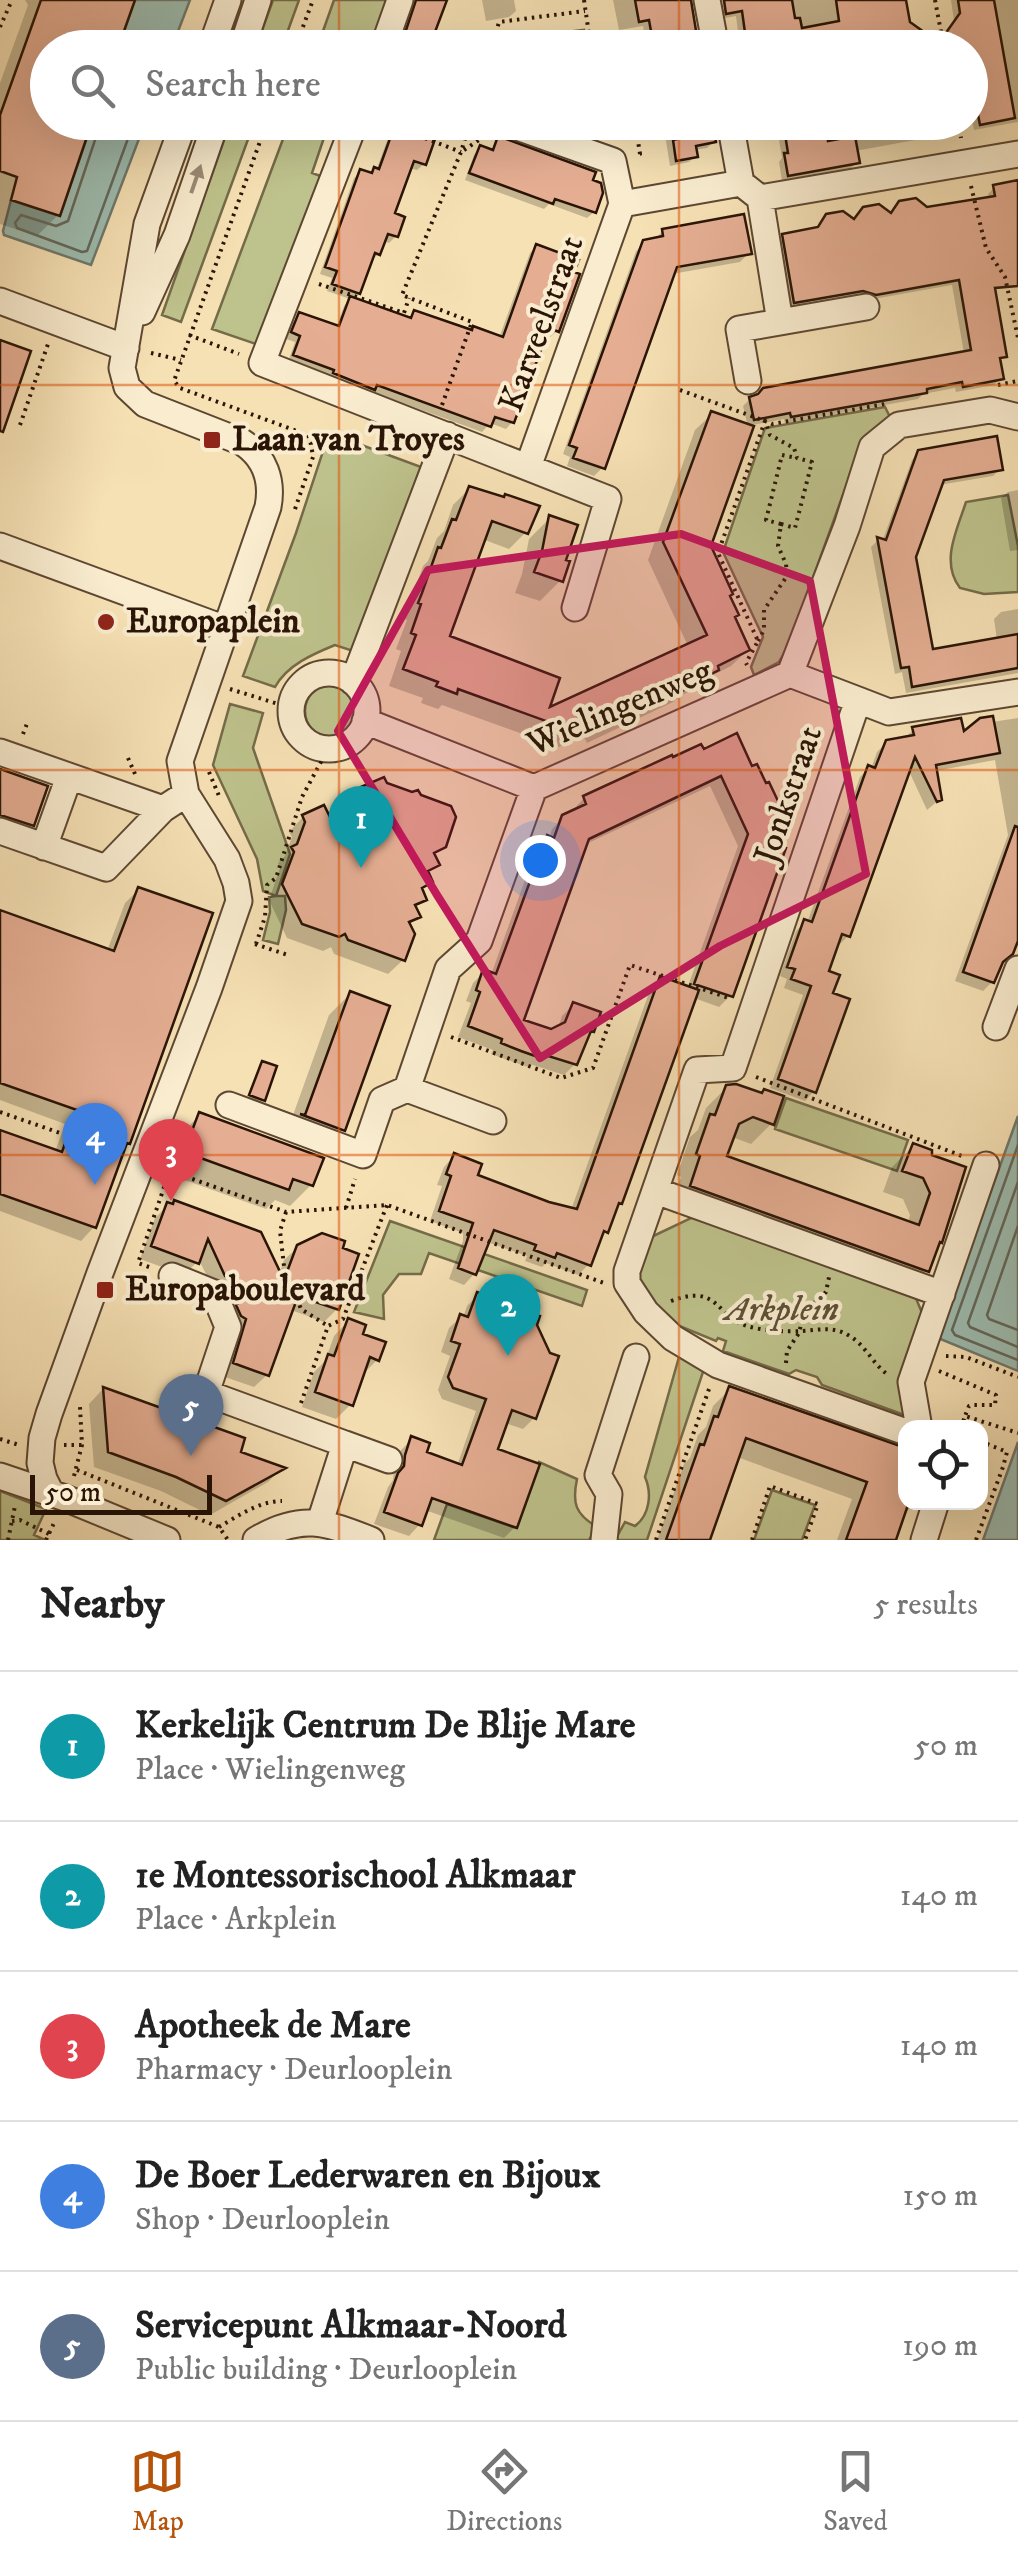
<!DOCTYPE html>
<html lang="en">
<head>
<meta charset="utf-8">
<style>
	body { margin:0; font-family:"IM FELL DW Pica",serif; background:#f2f2f2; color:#222 }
	.controls { position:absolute; right:30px; bottom:30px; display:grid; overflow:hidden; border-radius:20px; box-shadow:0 10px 40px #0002 }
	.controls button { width:90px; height:90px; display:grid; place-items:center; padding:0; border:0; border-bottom:2px solid #e0e0e0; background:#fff; color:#222; font:50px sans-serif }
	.scale { position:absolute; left:30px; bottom:25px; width:182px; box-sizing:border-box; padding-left:10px; border:5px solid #2a1406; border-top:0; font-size:28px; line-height:35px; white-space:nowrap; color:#2a1406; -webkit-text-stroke:8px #f9eccf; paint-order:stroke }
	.you { position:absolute; left:540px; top:860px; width:35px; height:35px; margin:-25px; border:8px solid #fff; border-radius:50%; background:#1a73e8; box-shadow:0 0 0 15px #1a73e833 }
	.badge { display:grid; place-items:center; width:65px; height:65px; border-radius:50%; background:#b45309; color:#fff; font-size:32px; font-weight:700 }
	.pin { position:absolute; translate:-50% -82px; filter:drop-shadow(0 2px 5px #0008) }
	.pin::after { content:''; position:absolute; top:52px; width:35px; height:30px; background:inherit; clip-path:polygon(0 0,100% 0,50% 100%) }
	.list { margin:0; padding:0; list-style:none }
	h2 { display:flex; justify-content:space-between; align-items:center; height:130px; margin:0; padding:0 40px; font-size:42px }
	h2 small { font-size:32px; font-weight:400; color:#767676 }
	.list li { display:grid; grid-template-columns:65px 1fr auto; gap:30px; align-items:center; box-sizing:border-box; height:150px; padding:0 40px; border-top:2px solid #e0e0e0 }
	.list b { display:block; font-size:38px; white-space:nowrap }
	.list p { margin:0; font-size:32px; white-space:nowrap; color:#767676 }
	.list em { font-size:32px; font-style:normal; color:#767676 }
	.icon { flex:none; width:55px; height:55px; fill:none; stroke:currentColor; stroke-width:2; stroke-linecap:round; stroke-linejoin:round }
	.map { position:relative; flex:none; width:1018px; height:1540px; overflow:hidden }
	.search { position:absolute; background:#fff; box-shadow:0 10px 40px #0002; left:30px; right:30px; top:30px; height:110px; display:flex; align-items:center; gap:25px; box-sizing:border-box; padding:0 35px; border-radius:55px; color:#767676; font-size:38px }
	.sheet { height:880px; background:#fff }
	nav { display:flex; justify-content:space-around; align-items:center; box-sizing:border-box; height:140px; border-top:2px solid #e0e0e0; background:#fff; font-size:28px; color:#767676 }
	nav a { display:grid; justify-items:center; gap:5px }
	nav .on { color:#b45309 }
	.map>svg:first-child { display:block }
</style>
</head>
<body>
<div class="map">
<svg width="1018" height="1540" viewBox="0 0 1018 1540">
	<rect width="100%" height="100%" fill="#f6e1b5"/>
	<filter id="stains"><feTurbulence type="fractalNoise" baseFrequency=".002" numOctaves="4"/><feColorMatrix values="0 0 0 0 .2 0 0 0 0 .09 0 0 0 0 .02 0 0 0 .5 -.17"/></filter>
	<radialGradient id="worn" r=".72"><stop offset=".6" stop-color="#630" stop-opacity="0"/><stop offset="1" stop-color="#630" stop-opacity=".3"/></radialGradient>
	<path fill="#bec28c" stroke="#746b49" stroke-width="2.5" d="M273 0H299L282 47H256Z
		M334 0H394L376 47 317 48Z
		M584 30 587 47H504L506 39Z
		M230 123H254L181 322 162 315Z
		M289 123H329L312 173 326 178 259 345 212 329Z
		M885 407 892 421 858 453 788 647 779 662 754 675 751 667 763 637 723 552 765 428Z
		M329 433 421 467 353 651 335 645C313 654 287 665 275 687L243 676 296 533Z
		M1008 495 1018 546V592L984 594 960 588C940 562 957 530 966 502Z
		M305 711a27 27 0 1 1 54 0a27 27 0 1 1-54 0Z
		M230 704 263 713 253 748 290 854 276 896H285L286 910 278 944 263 940 270 912 269 897 276 896 263 891 257 859 213 765Z
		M786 1098 908 1140 897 1171 775 1129Z
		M693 1217 915 1296 925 1320 907 1416 822 1385 817 1377 796 1370 789 1374 723 1351 726 1341 718 1338 716 1341 677 1325 637 1285 634 1277 647 1239Z
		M390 1221 587 1290 582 1306 429 1253 421 1274H399L383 1295 384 1319 354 1312Z
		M679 1357 704 1369 647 1540H615L625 1522 635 1526C650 1515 652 1493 645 1477Z
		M539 1462 577 1479C572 1503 575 1514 597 1527L589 1540H434L447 1504 516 1528Z
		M772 1490 815 1505 802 1540H754Z
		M0 1491 46 1509 34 1535 45 1540H0Z"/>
	<path fill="#9dbdb1" stroke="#6f796d" stroke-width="2.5" d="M135 0H190L172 47 118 48Z
		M92 123H145L91 265 4 235 3 231 11 200 60 216Z
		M1018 1116V1371L938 1338Z
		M1018 1442V1540H983L1017 1445Z"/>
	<path fill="#0003" d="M25 0H132L48 48V122L58 215 37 236 0 224V83L28 5Z
		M412 0H449L443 6 427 48H397Z
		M482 0H514L516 11 509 17 486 21Z
		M613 0H689L697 48H647L643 26 619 30Z
		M715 0H903L908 24 938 45 954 21 951 0H1018V122L974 130 970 110V48H740L736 16 720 19Z
		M380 122H432L424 164 417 170 409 168 392 215 396 236 389 243 382 241 378 254 371 261 358 293 351 299 408 320 415 313 470 332 499 338 530 253 536 247 557 331 550 337 544 335 512 422 506 429 490 423 482 432 370 391 366 395 288 362 295 342 286 339 293 322 300 315 336 328 344 306 350 299 327 291 332 278 320 274 354 178 361 172 369 175 376 171 392 127Z
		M632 122H659L633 127Z
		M663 122H710L714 141 707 148 694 150 695 156 689 162 670 166Z
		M776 122H925L927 133 921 139 855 151 857 162 850 169 782 181 779 162 782 158Z
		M498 139 590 182 594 212 587 218 549 204 544 209 465 180 474 155 480 148 490 152Z
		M1018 183V253L987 258 1004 356 998 362 1001 378 994 385 956 392 955 388 923 394 918 399 785 423 784 419 752 425 708 546 728 596 733 618 748 650 731 666 709 677 700 686 680 696 673 702 587 743 583 735 559 747 442 705 438 709 421 703 423 698 389 686 401 651 396 649 407 620 404 619 423 566 428 561 437 538 444 531 453 505 470 488 526 532 509 549 482 539 447 638 545 712 688 646 648 560 695 430 712 414 748 427 743 406 750 399 964 353 952 285 868 300 787 309 777 243 784 236 816 230 827 216 853 221 890 215 900 203 927 210 989 200 988 194 995 187Z
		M663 231 749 253 740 262 672 274 602 468 594 476 567 466 570 457 563 454 636 251 645 242 653 241Z
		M919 452 1000 469 993 476 939 485 914 557 931 652 997 640 994 619 1001 612 1018 609V673L906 693 902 672 895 674 871 547 878 540 882 542 912 460Z
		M1018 490V550L1010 551 1001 498 1008 492Z
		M550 518 561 580 540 601 515 593 522 574 529 539Z
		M1018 718V933L992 982 983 991 955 981 1008 835 995 760 935 771 940 799 927 810 908 769 848 936 839 945 836 944 826 973 830 994 814 1091 805 1101 770 1088 803 995 784 988 787 979 780 976 796 931 805 922 807 923 860 777 869 768 871 769 877 752 887 742 904 739 914 729 962 736 992 722Z
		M756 767 730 996 719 1007 694 998 620 1203 614 1208 606 1231 598 1239 589 1264 578 1275 546 1263 542 1267 525 1261 527 1256 487 1242 474 1274 464 1285 449 1279 463 1241V1233L430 1221 442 1186 437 1185 444 1167 454 1156 475 1176 571 1210 650 990 661 979 687 989 738 846 710 786 584 845 521 1021 551 1032 558 1029 562 1016 573 1005 592 1031 585 1038 575 1064 564 1075 530 1064 528 1067 491 1054 493 1050 458 1037 471 1003 466 1001 473 983 484 972 491 975 536 849 549 839 552 829 564 817 574 812 573 810 584 798Z
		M0 772 32 824 19 838 0 831Z
		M363 789 444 845 433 857 437 865 427 874 430 882 421 891 424 899 414 909 418 916 408 926 403 960 388 974 334 954 331 947 323 951 287 938 269 900 280 868 278 863 285 856 292 837 289 832 303 817 330 822 352 812 348 804Z
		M139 889 128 1143 122 1149 94 1227 81 1241 0 1211V1132L55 1152 65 1124 0 1100V912L107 951 125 903Z
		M350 994 343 1129 322 1150 288 1129 329 1015Z
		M262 1063 263 1100 260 1103 248 1098Z
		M727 1087 772 1123 751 1144 732 1137 724 1158 908 1223 910 1215 903 1199 883 1192 892 1167 913 1146 929 1156 963 1169 926 1271 906 1291 670 1207 681 1177 677 1175 690 1137 698 1130 706 1108Z
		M200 1115 311 1185 290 1206 275 1200 266 1209 165 1173 179 1136Z
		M168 1205 279 1275 284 1260 298 1247 337 1309 324 1322 291 1310 267 1375 254 1387 222 1376 213 1288 199 1260 184 1275 140 1259 155 1218Z
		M478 1295 534 1418 523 1429 505 1423 495 1450 515 1527 504 1538 425 1510 420 1524 409 1536 374 1524 388 1487 393 1480 394 1468 401 1450 412 1439 423 1453 457 1466 476 1411 442 1399 438 1390 450 1356 441 1352 449 1328 461 1317 463 1318 467 1306Z
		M348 1321 377 1360 363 1374 350 1405 336 1419 302 1407 314 1372 325 1361 334 1336Z
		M103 1389 238 1453 281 1469 268 1482 210 1515 161 1491 94 1467 89 1404Z
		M730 1389 906 1502H912L909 1509 902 1517 893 1540H837L852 1499 737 1457 707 1540H657L684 1464 690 1458 698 1435 706 1427 713 1406Z"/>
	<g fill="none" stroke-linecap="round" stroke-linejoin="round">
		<path stroke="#64685c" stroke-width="2.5" d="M101 122 68 221 56 226 21 215 15 223 17 228 82 252 87 251 134 122
			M1018 1145 952 1330 955 1335 1018 1360
			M1018 1182 968 1323 970 1327 1018 1347
			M1018 1226 987 1315 989 1319 1018 1330"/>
	</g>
	<path fill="#e5ae93" stroke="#2a1406" stroke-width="2.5" d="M41 0H135L118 48H48V122H92L60 216 11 200 17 177 0 171V115Z
		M416 0H447L429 48H400Z
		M635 0H691L698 43 689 44 690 48H654L649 20 639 22Z
		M724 0H792L795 18H800L802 28 839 21 836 0H906L910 22 924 32 926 48 747 47 742 11 726 14Z
		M958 0H994L1015 118 980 125 972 83H970V48H959L943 37 960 13Z
		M396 122H441L426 165 414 161 395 213 405 217 398 237 388 234 380 255 375 253 360 294 332 284 337 271 325 267 360 169 372 173 374 167 379 169Z
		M674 122H713L716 142 696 146 698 157 676 161 673 140 677 139Z
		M783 122H825L828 141 855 136 860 163 788 176 784 153H788Z
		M498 136 596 172 593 180 601 183 603 193 596 213 555 199 553 204 469 173 480 145 493 150Z
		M1018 180V286L995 288 1007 357 1000 358 1004 379 963 387 962 382 927 389V393L791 417 790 413 754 420 749 397 758 394 763 388 971 350 959 280 876 295 863 291 794 303 782 234 818 227 826 214 843 211 854 219 863 207 879 204 891 213 899 201 916 198 927 207 995 196 993 185Z
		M744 214 752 254 677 267 605 469 573 458 577 448 569 445 643 240 663 236 662 229Z
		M536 244 579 260 574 272 580 274 559 332 549 328 514 423 495 417 491 427 377 385 375 390 333 373 334 370 293 355 300 336 291 332 299 312 339 326 350 296 411 318 414 310 472 330 473 326 503 337Z
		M0 340 31 351 3 432 0 431Z
		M711 411 754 426 711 546 733 594 730 596 739 615 735 617 750 650 718 666 719 670 691 684 692 686 673 696 603 728 600 721 576 732 458 689 457 694 436 686 438 682 403 669 416 635 411 633 421 604 418 603 422 593 438 547 441 548 452 519 456 520 469 486 504 497 505 494 540 506 528 534 492 521 450 636 560 678 550 707 707 635 663 542Z
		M997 436 1003 470 944 480 916 557 933 649 1018 634V668L912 687 909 667 901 668 877 537 886 540 918 450Z
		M549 515 578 525 566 560 570 561 563 582 534 572 542 551Z
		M993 716 1000 753 936 765 942 800 937 802 915 757 850 937 842 934 829 971 840 975 833 993 850 999 816 1093 778 1079 811 986 791 979 795 969 787 967 804 919 812 922 868 765 875 768 886 740 914 735 912 727 961 718 964 731 980 718Z
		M737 733 752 766 757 764 766 783 769 782 787 820 778 845 786 848 733 997 694 984 748 834 721 776 589 839 524 1020 551 1029 565 1022 573 1002 601 1012 594 1032 591 1031 577 1065 542 1054 541 1058 521 1051 501 1043 502 1039 468 1026 480 992 476 990 483 969 496 974 547 835 554 838 562 815 586 804 583 796 672 755 673 757 701 744 704 749Z
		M0 769 48 786 34 826 0 815Z
		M384 777 387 783 412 792 418 790 421 795 451 806 456 817 446 847 434 853 440 865 428 871 433 882 422 888 427 900 415 905 421 917 409 922 415 934 405 961 348 940 345 934 339 937 302 924 282 884 294 852 291 847 297 844 305 822 302 815 324 805 331 819 368 802 361 787Z
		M1015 826 1018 827V941L1013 954 1003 962 994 983 963 972Z
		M138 887 213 913 130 1144 127 1143 96 1228 0 1194V1130L62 1152 77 1110 0 1083V910L114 951Z
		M660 976 699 990 622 1204 619 1203 608 1233 604 1231 591 1266 557 1253 555 1258 534 1250 536 1245 494 1230 476 1275 458 1268 473 1223 439 1211 451 1176 446 1174 454 1153 482 1164 478 1175 549 1202 577 1209Z
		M350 991 390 1006 345 1131 300 1114 305 1115Z
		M262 1061 277 1066 265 1101 249 1095Z
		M736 1084 762 1093 764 1089 784 1096 774 1125 753 1117 739 1124 727 1156 919 1225 930 1193 923 1178 902 1171 913 1143 932 1150V1155L966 1167 942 1243 940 1242 929 1272 690 1186 700 1156 696 1154 710 1114 715 1115 726 1085Z
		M199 1112 324 1158 313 1186 293 1179 289 1190 184 1152Z
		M174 1200 261 1232 284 1280 297 1245 322 1233 345 1241 343 1248 359 1254 339 1310 298 1296 269 1376 233 1363 246 1319 241 1316 236 1305 241 1301 230 1278 225 1276 208 1239 199 1264 151 1246 167 1202 173 1204Z
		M477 1292 540 1316 537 1325 550 1353 559 1356 536 1419 512 1410 498 1449 540 1464 517 1528 432 1498 422 1526 384 1512 398 1473 404 1466 405 1455 411 1436 430 1443 427 1452 462 1465 486 1399 453 1388 448 1377 460 1344 451 1341 460 1314 468 1317Z
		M348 1318 366 1325 363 1334 386 1342 379 1361 370 1357 353 1406 315 1392 328 1354 334 1356Z
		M729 1386 906 1448V1502H909L896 1540H846L867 1482 746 1438 710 1540H666L700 1444 704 1445 714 1416 718 1417Z
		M103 1387 245 1438 241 1452 286 1468 226 1501 176 1477 108 1452Z"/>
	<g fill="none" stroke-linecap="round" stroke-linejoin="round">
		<defs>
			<path id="minor" d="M707 0 716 48
				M211 48 228 0
				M242 48 258 0
				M383 48 400 0
				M355 122 262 363 608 499 575 608
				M506 123 613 161 622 204 528 467
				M741 183 760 198 1018 154
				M760 198 780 322 866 307
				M622 204 741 183 730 122
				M0 301 126 348
				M142 312 177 235 216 122
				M748 381 739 329 780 322
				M0 546 226 629
				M291 711a38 38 0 1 1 76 0a38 38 0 1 1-76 0Z
				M790 674 847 526 872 447 899 425 990 410 1018 417
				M353 682 447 435
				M365 721 534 788 790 674 858 700
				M0 752 163 809
				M0 831 106 868 163 809 186 794
				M44 847 69 777
				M996 1027 1018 969
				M407 1089 448 969 479 941 534 788
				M229 1105 363 1155 382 1100 407 1089 493 1121
				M656 1191 942 1294
				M172 1276 214 1293 228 1327 206 1393 345 1444 320 1522
				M919 1428 911 1382 986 1165
				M906 1432 718 1365 673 1338 646 1312 627 1283V1271L697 1070 733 1068 858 700 889 712 1018 692
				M345 1444 389 1460
				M0 1476 65 1498 167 1540
				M51 1493 44 1479 40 1463 42 1438 49 1414 100 1273 209 988 239 901 236 883 227 859 186 794 180 761 268 507C273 481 265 457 242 442L145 404 127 387 122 368 147 224 184 122
				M256 1540C301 1513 326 1522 371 1540
				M604 1540 609 1494 598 1475 636 1357
				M924 1540 936 1502"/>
		</defs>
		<use href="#minor" stroke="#5d4732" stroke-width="29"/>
		<path stroke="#2a1406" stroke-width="4" stroke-dasharray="2.5 5" stroke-linecap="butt" d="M584 0 591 48
			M935 0 944 48
			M0 27 12 0
			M295 48 313 0
			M492 48 499 22 585 11
			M267 122 174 381 180 388 305 434 311 444 313 457 294 512
			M383 122 461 152
			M635 122 640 154 637 155
			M958 122 961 138
			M464 150 485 136
			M971 186 986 248 1005 277 1018 338
			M319 284 404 313 409 298
			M189 335 239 354
			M151 353 181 360
			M998 385 1018 381
			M680 390 765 421 718 553 758 641 746 663 747 665
			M442 405 472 322 402 295 461 152 470 122
			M20 425 48 344
			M781 524 766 520 782 455 797 458
			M758 641 764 630V610L787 576 786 564 778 546 781 524 795 528 812 462 797 458 794 448 770 435 765 421 772 424 885 404
			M230 689 291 708
			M23 734 28 721
			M128 758 135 774
			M209 772 219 796
			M255 944 288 955
			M256 944 265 917 267 885 276 878 302 797 328 749
			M451 1037 561 1078 593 1068 630 965 729 998
			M756 1077 962 1156
			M0 1112 117 1153
			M164 1169 286 1212 387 1205 604 1283
			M346 1208 355 1179
			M286 1212 280 1231 284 1266 301 1309 328 1326
			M149 1267 138 1263 170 1170
			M671 1301C719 1283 715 1316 747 1326 763 1331 786 1332 802 1331 819 1330 833 1326 848 1335 865 1344 872 1363 887 1374
			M946 1356 966 1357 1018 1377
			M786 1363 787 1351 799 1333 804 1312 826 1292 829 1277
			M939 1371 996 1395 995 1405H972L969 1406 965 1416
			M301 1403 328 1326 343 1319 387 1205
			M961 1428 965 1416 1018 1433
			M0 1439 19 1445
			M64 1445H82
			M77 1470 219 1527 228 1540
			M74 1476 82 1445 80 1407
			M12 1521 20 1520 49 1534
			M219 1527C238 1516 259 1501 282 1501
			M8 1540 15 1506
			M46 1540 55 1521
			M656 1540 709 1389
			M752 1540 770 1486 818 1504 805 1540
			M976 1540 1003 1467 1007 1452 980 1441"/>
		<use href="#minor" stroke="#f9eccf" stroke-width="25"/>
	</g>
	<defs><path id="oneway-solid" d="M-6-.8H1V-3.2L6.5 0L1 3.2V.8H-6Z" transform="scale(2.5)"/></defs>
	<use fill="#9c8b75" href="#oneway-solid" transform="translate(196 179) rotate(-71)"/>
	<path fill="#c2185b" fill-opacity="0.2" stroke="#c2185b" stroke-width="8" stroke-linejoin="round" d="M681 534 810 581 866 874 720 946 540 1058 437 895 338 731 428 570Z"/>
	<path fill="none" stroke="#de560c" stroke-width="2.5" stroke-opacity="0.55" d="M339 0V48M679 0V48M339 122V1540M679 122V1540M0 385H1018M0 770H1018M0 1155H1018"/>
	<g fill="#8f2418" stroke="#f9eccf" stroke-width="4">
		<rect x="202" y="430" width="20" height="20" rx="5"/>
		<circle cx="106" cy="622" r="10"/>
		<rect x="95" y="1280" width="20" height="20" rx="5"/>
	</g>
	<g text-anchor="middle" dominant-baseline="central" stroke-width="8" stroke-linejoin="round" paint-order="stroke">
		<g font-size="35" fill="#2a1406" stroke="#f9eccf">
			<text transform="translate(542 324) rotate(-70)">Karveelstraat</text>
			<text transform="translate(620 708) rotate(-23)">Wielingenweg</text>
			<text transform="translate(789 795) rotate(-71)">Jonkstraat</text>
		</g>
		<g font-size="35" font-weight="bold" fill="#2a1406" stroke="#f9eccf" text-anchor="start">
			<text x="232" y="440">Laan van Troyes</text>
			<text x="126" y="622">Europaplein</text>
			<text x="125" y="1290">Europaboulevard</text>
		</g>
		<g font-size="35" font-style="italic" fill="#5e5135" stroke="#f9eccf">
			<text x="782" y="1310">Arkplein</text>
		</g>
	</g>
	<rect width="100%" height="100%" filter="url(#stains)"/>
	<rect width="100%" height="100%" fill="url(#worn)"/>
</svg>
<div class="controls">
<button><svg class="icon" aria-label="locate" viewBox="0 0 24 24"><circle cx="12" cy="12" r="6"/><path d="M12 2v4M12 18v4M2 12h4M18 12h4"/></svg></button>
</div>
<div class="scale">50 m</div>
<div class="you"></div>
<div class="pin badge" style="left:361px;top:868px;background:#0f9aa8">1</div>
<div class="pin badge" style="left:508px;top:1356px;background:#0f9aa8">2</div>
<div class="pin badge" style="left:171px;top:1201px;background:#e0444e">3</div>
<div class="pin badge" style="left:95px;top:1185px;background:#3f7fe0">4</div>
<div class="pin badge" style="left:191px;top:1456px;background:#5c6f8a">5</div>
<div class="search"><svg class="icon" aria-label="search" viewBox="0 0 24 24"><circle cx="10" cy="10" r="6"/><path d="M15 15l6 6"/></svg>Search here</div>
</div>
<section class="sheet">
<h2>Nearby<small>5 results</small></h2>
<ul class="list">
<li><span class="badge" style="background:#0f9aa8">1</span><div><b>Kerkelijk Centrum De Blije Mare</b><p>Place · Wielingenweg</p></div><em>50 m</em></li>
<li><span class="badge" style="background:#0f9aa8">2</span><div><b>1e Montessorischool Alkmaar</b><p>Place · Arkplein</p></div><em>140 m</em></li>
<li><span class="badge" style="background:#e0444e">3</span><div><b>Apotheek de Mare</b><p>Pharmacy · Deurlooplein</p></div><em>140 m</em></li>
<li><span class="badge" style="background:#3f7fe0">4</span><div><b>De Boer Lederwaren en Bijoux</b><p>Shop · Deurlooplein</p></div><em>150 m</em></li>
<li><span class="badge" style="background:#5c6f8a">5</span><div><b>Servicepunt Alkmaar-Noord</b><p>Public building · Deurlooplein</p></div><em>190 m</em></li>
</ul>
</section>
<nav>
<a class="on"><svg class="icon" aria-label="map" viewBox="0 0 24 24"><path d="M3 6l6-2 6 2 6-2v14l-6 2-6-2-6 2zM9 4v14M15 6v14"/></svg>Map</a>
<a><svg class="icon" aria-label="directions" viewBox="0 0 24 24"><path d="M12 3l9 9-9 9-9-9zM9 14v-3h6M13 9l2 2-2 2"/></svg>Directions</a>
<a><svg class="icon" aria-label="saved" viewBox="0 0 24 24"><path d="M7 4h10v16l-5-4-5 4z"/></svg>Saved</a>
</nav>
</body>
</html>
